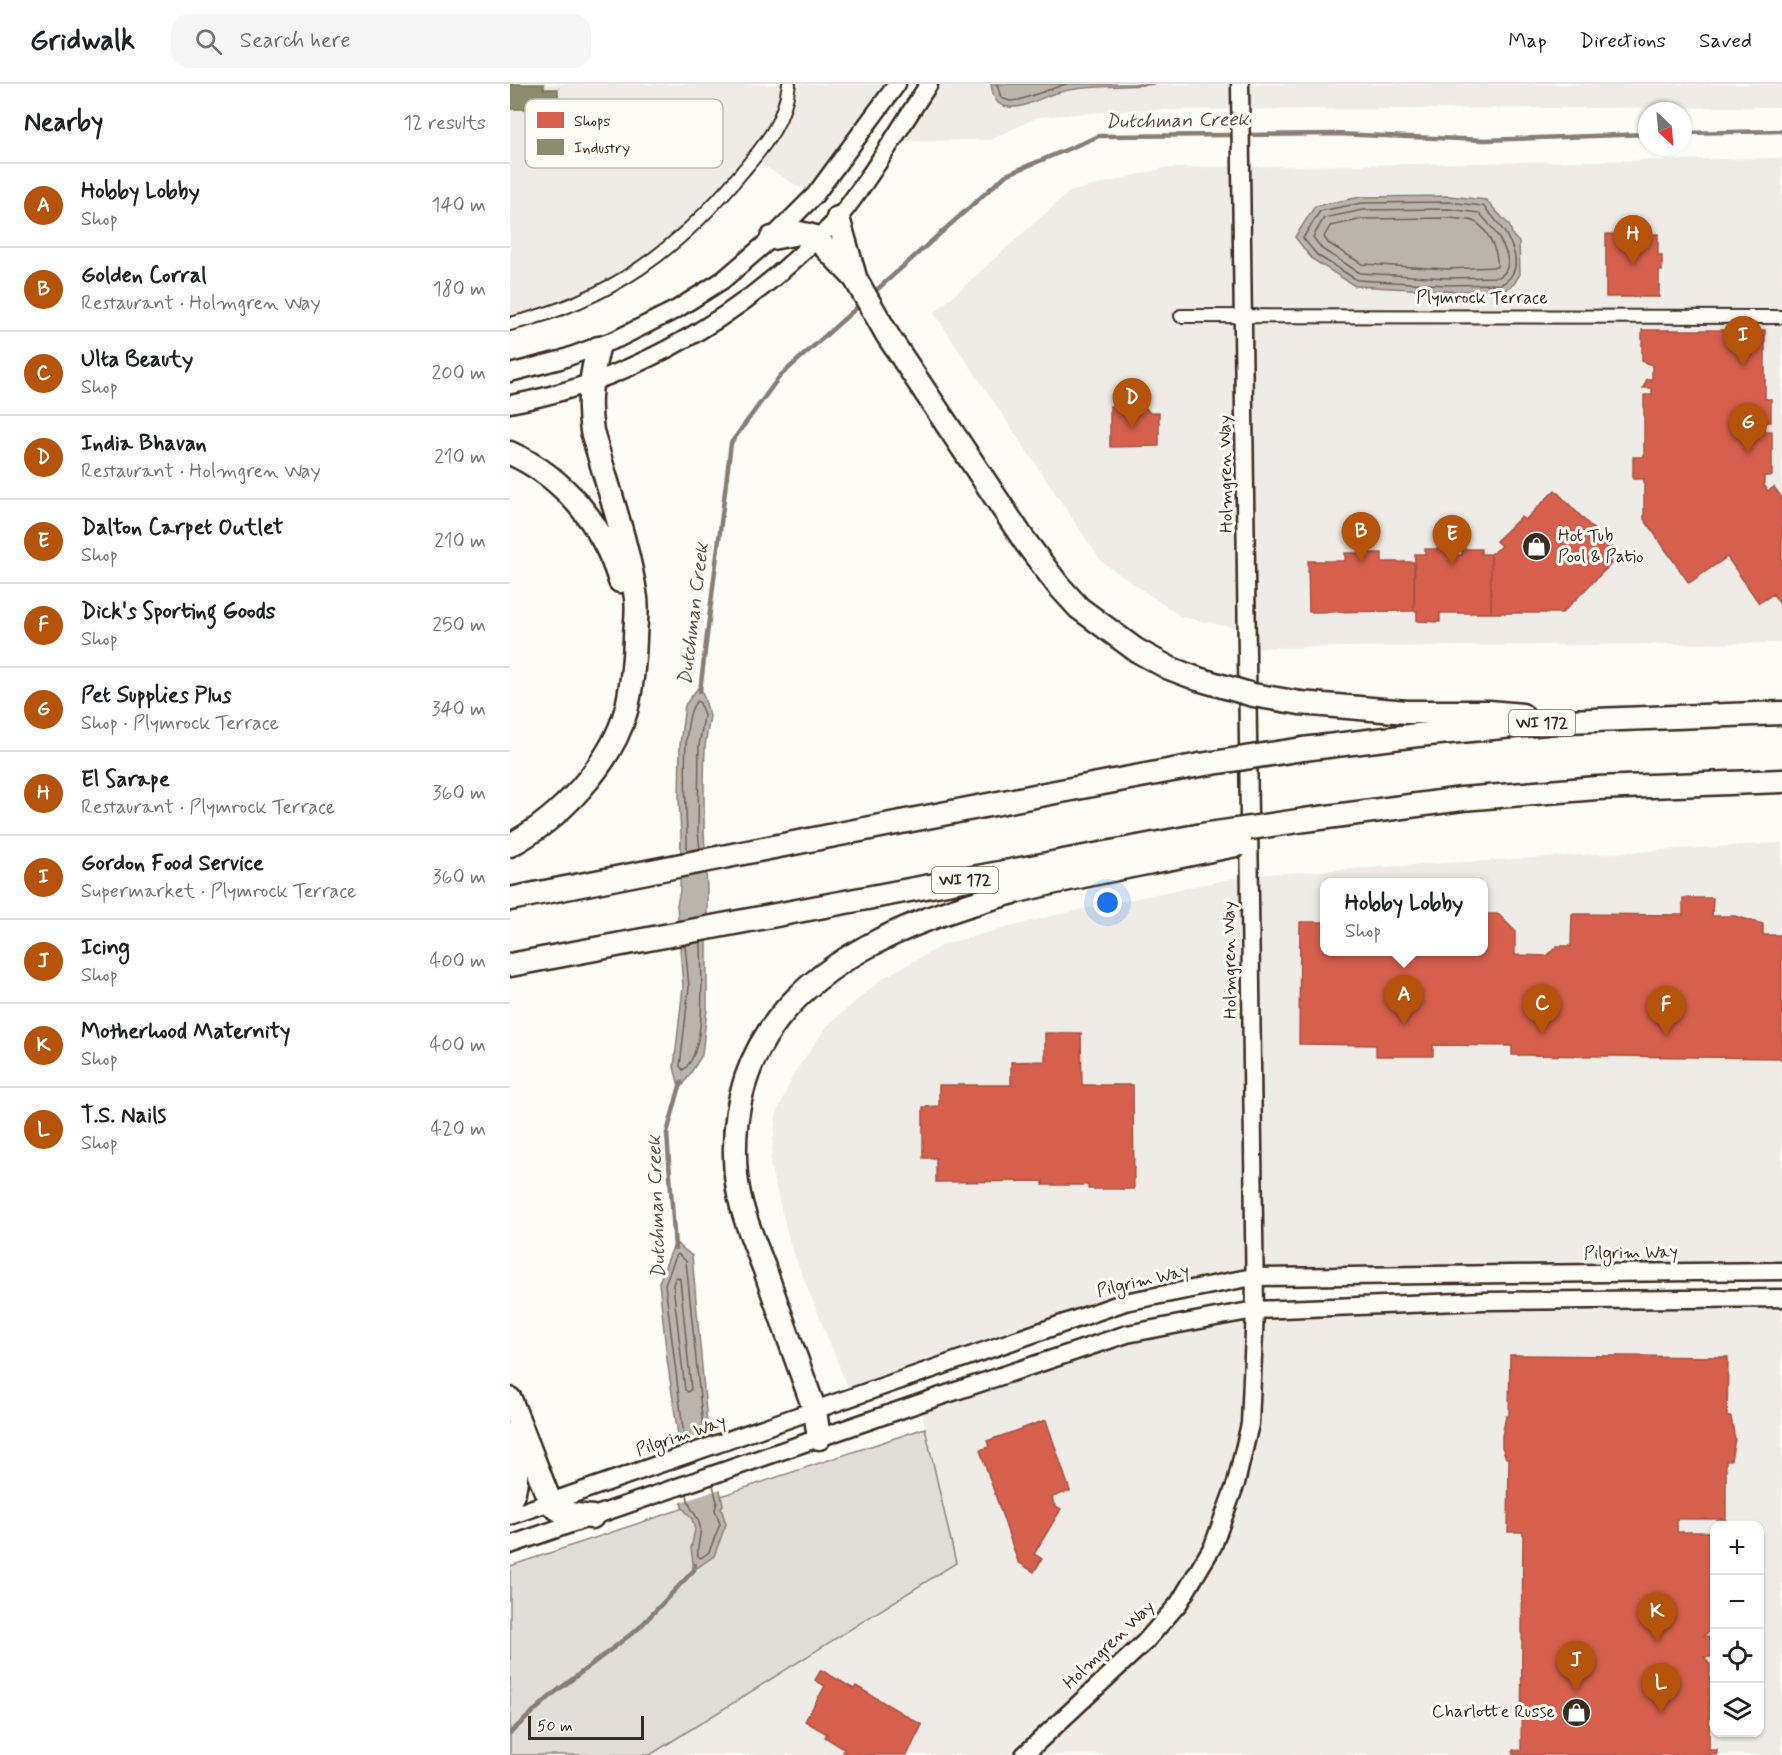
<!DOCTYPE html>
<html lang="en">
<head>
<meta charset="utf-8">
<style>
	body { margin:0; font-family:Mynerve,sans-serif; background:#f6f6f6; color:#202124 }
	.controls { position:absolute; right:18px; bottom:18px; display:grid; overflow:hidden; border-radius:12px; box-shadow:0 2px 4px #0004 }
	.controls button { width:54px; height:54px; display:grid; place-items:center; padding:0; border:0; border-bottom:2px solid #e0e0e0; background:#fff; color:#202124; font:30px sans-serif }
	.compass { position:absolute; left:1128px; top:18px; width:54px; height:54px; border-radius:50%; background:#fff; box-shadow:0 2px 4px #0004; rotate:154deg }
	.scale { position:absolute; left:18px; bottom:15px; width:116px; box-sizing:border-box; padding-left:6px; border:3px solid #3b2a1e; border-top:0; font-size:16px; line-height:21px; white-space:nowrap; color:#3b2a1e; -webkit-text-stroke:4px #fdfcf7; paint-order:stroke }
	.you { position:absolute; left:598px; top:819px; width:21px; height:21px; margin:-15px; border:4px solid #fff; border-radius:50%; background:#1a73e8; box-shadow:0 0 0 9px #1a73e833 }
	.badge { display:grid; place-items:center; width:39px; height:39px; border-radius:50%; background:#b45309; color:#fff; font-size:20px; font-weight:700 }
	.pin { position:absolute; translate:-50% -50px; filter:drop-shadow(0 2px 3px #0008) }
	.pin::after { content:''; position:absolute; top:32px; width:21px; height:18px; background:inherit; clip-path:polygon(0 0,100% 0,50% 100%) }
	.popup { position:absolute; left:810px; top:794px; width:168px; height:78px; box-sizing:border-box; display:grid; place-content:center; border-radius:12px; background:#fff; filter:drop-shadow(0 2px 4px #0005); font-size:20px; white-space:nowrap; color:#757577 }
	.popup b { font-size:22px; color:#202124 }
	.popup::after { content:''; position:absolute; left:50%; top:100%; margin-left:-12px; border:12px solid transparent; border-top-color:#fff }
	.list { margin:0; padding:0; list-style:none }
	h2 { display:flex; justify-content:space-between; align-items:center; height:78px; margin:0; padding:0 24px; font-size:26px }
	h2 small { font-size:20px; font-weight:400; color:#757577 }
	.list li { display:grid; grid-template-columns:39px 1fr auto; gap:18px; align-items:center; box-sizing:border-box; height:84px; padding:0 24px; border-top:2px solid #e0e0e0 }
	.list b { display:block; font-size:22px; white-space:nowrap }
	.list p { margin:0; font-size:20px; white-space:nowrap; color:#757577 }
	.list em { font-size:20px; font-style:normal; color:#757577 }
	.icon { flex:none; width:33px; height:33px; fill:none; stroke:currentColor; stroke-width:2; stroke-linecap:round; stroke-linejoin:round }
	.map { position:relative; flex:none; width:1272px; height:1671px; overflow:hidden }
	header { display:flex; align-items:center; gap:36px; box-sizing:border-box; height:84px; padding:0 30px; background:#fff; border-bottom:2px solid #e0e0e0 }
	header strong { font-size:28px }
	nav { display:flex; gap:33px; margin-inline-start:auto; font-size:21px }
	.search { width:420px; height:54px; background:#f6f6f6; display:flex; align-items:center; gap:15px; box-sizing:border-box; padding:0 21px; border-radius:18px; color:#757577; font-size:22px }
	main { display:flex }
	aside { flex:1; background:#fff }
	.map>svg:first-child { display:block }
</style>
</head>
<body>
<header>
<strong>Gridwalk</strong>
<div class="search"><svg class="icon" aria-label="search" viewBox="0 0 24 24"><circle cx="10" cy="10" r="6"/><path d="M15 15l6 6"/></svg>Search here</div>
<nav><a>Map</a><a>Directions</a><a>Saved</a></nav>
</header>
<main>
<aside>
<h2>Nearby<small>12 results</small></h2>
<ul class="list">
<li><span class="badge">A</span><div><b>Hobby Lobby</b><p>Shop</p></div><em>140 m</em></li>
<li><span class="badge">B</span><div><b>Golden Corral</b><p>Restaurant · Holmgren Way</p></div><em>180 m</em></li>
<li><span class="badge">C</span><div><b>Ulta Beauty</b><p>Shop</p></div><em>200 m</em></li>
<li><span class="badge">D</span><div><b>India Bhavan</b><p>Restaurant · Holmgren Way</p></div><em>210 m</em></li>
<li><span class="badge">E</span><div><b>Dalton Carpet Outlet</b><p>Shop</p></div><em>210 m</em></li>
<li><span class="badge">F</span><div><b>Dick's Sporting Goods</b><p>Shop</p></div><em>250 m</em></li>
<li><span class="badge">G</span><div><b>Pet Supplies Plus</b><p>Shop · Plymrock Terrace</p></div><em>340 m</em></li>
<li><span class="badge">H</span><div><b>El Sarape</b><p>Restaurant · Plymrock Terrace</p></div><em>360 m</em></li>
<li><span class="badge">I</span><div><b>Gordon Food Service</b><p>Supermarket · Plymrock Terrace</p></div><em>360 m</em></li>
<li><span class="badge">J</span><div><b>Icing</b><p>Shop</p></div><em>400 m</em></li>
<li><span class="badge">K</span><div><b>Motherhood Maternity</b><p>Shop</p></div><em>400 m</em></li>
<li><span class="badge">L</span><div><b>T.S. Nails</b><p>Shop</p></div><em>420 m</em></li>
</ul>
</aside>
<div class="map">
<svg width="1272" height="1671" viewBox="0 0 1272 1671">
	<rect width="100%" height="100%" fill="#fdfcf7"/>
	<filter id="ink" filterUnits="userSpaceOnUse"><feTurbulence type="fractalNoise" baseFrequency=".0167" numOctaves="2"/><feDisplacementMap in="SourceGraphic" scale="12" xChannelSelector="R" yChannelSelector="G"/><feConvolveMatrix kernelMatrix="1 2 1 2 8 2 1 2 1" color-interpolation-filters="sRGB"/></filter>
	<g filter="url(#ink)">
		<path fill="#efece7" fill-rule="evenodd" d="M0 0H387L305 111 284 100 243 75 195 131 99 204 0 240Z
			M419 0H1272V23L620 26 528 33 480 56 383 57Z
			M1272 74V559L737 564 736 546 671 533 591 477 424 229 559 108 655 84Z
			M1272 759V1187L743 1193 615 1218 342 1314 281 1163 260 1081 266 1032 283 991 317 942 373 894 435 860 545 831 739 791ZM814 798H974V868H814Z
			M1272 1214V1671H140L446 1480 410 1319 617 1250 745 1226ZM1204 1442H1250V1648H1204Z"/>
		<path fill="#e1ded7" stroke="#8e847a" stroke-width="1.5" d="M415 1344 446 1479 140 1671H0V1482Z"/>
		<path fill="#bbb4ad" stroke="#887d74" stroke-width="1.5" d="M481 0H644C611 4 575 0 543 10 530 14 513 25 499 23 485 22 483 12 481 0Z
			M939 112 976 116 999 141 1003 152 1009 158 1010 190 1004 200 995 206 936 207 845 202 802 175 785 153 805 122 851 113Z
			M190 601 200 632 195 662 194 694V747L197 806V925L192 971 170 1006 164 983 173 903 167 821 170 807 171 750 169 716 170 660 175 621Z
			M165 1158 182 1172 197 1339 213 1421 211 1424 216 1440 204 1472 184 1486 181 1464 185 1446 182 1435 172 1423 168 1351 157 1275 149 1198Z"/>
		<path fill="#fdfcf7" d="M202 1347 213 1404 169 1419 166 1359Z"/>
		<path fill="#d6604d" stroke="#a8503f" stroke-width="1.5" d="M1096 150H1148V171H1152V187H1149V213H1096Z
			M1132 246H1255V315H1261V338H1255V347H1262V392H1254V401L1258 407 1264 403 1272 414V523L1263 510 1249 519 1217 473 1179 499 1134 435V395H1123V373H1134V311H1142V304H1133L1137 295H1142V281L1132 277Z
			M600 322H634L640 329H649V362L600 363Z
			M1045 406 1102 464V479L1052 529H981V470L991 462 986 457 1011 433 1015 436Z
			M915 465H945V471H952V465H971V470H981V529H930V538L907 537V527H904L905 470H915Z
			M835 469H872V478H904V527L799 528 798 477H835Z
			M1173 814H1203L1202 832H1225L1253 840V851H1272V978L1271 974 1002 971V962L923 961V972H866V961L789 960 790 838H814V868H974V830H988L1005 847V871L1037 872 1047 862H1061L1062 830 1173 831Z
			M535 949H571L572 1001H623L624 1105H578V1101H533V1097L426 1098V1074H413V1023L429 1022V1001H501V978L535 977Z
			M1000 1271 1218 1273 1217 1333H1221L1225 1355 1221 1376H1216V1435H1167V1448H1201L1200 1546 1194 1552 1204 1553V1573H1194L1200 1581 1199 1666H1207V1671H1003V1666H1011L1013 1448H998L999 1374H996L992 1363V1352L996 1332H999Z
			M536 1336 560 1407 542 1413 544 1421 551 1425 524 1470 532 1475 524 1488 508 1478 470 1366 479 1363 477 1357Z
			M311 1586 344 1605 346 1602 412 1641 397 1671H338L333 1668 334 1665 315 1653 317 1650 295 1637 315 1602 305 1596Z"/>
		<path fill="#8c8c6e" stroke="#746f56" stroke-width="1.5" d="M0 0H34V5H48V25H40V44H36L35 25H0Z"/>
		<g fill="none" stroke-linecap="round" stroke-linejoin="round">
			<path stroke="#6e6157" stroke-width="1.5" d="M487 0 491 14 500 17 509 16 556 0
				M939 118 973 122C990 139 1024 181 992 200L936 201 847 196 807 171 793 154 810 127 852 119Z
				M939 125 969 129C981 141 1013 180 989 193L936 194 850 189 812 165 803 153 814 134 853 126Z
				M938 134C946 135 956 135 963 137 977 142 989 170 987 183L936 185 852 180 818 159 814 153 820 142 853 135Z
				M177 767C178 740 168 633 187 617L190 619 194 632 189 662 188 747 190 765
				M175 861 179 903 170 982 173 986C198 968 191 888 191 858
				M168 1193 170 1195 181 1305 178 1308 175 1306 163 1201 165 1194Z
				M175 1361 155 1200 166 1172 168 1170 176 1177 194 1354
				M177 1410C178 1426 187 1428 190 1442 192 1452 186 1462 188 1472L191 1474 199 1468 210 1440 205 1426 207 1418 203 1401"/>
			<path stroke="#887d74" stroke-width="4.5" d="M1173 49 1272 47
				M735 51 825 50 975 56 1137 50
				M362 210 496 91 589 52 727 51
				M190 607 221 359 270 292 351 220
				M165 1164 157 1049 171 998
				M0 1649 43 1610 129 1544 184 1486 185 1481"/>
			<defs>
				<path id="street" d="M671 232 1272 233
					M0 240C101 216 168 166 233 87 257 58 274 39 279 0"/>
				<path id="secondary" d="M0 289 50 276 107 255 167 225 213 196 262 154 305 111 387 0
					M0 320C110 300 214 243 294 167 306 155 320 144 330 132 364 90 389 44 419 0
					M0 1432 615 1218 743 1193 1272 1187
					M0 1461 410 1319 617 1250 706 1233 745 1226 974 1217 1272 1214
					M514 1671 635 1558 669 1519 703 1462 726 1399 740 1340 745 1226 730 0"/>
				<path id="highway" d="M328 134 345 193
					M262 154 289 149 302 152 316 164 345 194 378 252 514 456 548 501 569 524 626 566 659 584 688 595
					M0 369C54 393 93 441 110 497
					M790 619 897 628H979L1012 631
					M793 665 908 651 1058 637 1272 629
					M795 736 952 715 1087 704 1272 697
					M0 761C48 736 101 681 116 627 122 603 124 579 125 555 125 542 128 527 126 514 118 460 97 401 82 347 77 317 81 293 88 264
					M0 815C230 770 460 723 690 681
					M0 881 692 751
					M0 1315 40 1418C50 1431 67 1431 82 1433
					M0 1351C3 1372 12 1396 0 1416
					M309 1354 305 1327C288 1280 271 1233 255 1186 243 1155 229 1124 226 1091 204 840 512 806 691 768"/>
			</defs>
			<use href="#street" stroke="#3b2a1e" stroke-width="16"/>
			<use href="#secondary" stroke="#3b2a1e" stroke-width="21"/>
			<use href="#highway" stroke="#3b2a1e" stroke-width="27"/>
			<use href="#street" stroke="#fdfcf7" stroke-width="12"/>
			<use href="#secondary" stroke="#fdfcf7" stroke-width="16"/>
			<use href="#highway" stroke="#fdfcf7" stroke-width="22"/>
			<defs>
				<path id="highway-bridge" d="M688 595 743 611 790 619
					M690 681 793 665
					M692 751 795 736
					M691 768 731 760"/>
			</defs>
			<use href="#highway-bridge" stroke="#3b2a1e" stroke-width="27" stroke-linecap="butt"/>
			<use href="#highway-bridge" stroke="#fdfcf7" stroke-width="22"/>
		</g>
	</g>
	<defs>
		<symbol id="shop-disc" viewBox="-11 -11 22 22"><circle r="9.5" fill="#3b2a1e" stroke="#fdfcf7"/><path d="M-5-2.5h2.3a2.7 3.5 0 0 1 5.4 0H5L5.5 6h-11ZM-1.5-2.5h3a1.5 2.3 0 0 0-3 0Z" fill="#fff"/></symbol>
	</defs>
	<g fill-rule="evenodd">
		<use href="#shop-disc" x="1010" y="446" width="33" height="33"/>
		<use href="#shop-disc" x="1050" y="1612" width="33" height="33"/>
	</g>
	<g text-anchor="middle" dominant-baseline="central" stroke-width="6" stroke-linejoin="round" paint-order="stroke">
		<g fill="#fdfcf7" stroke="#75695f" stroke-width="1.5">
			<rect x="999" y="626" width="66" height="26" rx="4.5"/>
			<rect x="422" y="783" width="66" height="26" rx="4.5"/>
		</g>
		<g font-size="16" font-weight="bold" fill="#3b2a1e">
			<text x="1032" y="639">WI 172</text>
			<text x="455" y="796">WI 172</text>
		</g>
		<g font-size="18" fill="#3b2a1e" stroke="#fdfcf7">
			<text x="972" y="214">Plymrock Terrace</text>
			<text transform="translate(716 390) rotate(-91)">Holmgren Way</text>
			<text transform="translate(720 876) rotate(-91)">Holmgren Way</text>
			<text transform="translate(1121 1169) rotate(-1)">Pilgrim Way</text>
			<text transform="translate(633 1197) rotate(-13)">Pilgrim Way</text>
			<text transform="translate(171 1352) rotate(-19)">Pilgrim Way</text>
			<text transform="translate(599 1561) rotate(-44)">Holmgren Way</text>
		</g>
		<g font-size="18" fill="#3b2a1e" stroke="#fdfcf7" text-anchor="start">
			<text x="1048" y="452">Hot Tub<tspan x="1048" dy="21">Pool &amp; Patio</tspan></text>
			<text x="1045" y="1628" text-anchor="end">Charlotte Russe</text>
		</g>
		<g font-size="20" font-style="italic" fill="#615349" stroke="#fdfcf7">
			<text transform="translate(667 37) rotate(-1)">Dutchman Creek</text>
			<text transform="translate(184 530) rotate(-83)">Dutchman Creek</text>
			<text transform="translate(147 1123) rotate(-92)">Dutchman Creek</text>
		</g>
	</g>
	<rect x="15" y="15" width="198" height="69" rx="9" fill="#fdfcf7" stroke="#c3bdb6" stroke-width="1.5"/>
	<rect x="27" y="28" width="27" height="16" fill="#d6604d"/>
	<rect x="27" y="55" width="27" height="16" fill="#8c8c6e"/>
	<g font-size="16" fill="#3b2a1e">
		<text x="64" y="42">Shops</text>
		<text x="64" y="69">Industry</text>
	</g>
</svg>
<div class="controls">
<button>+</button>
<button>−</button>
<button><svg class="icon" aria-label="locate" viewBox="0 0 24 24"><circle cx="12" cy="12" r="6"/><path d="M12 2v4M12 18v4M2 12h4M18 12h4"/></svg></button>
<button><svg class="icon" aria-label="layers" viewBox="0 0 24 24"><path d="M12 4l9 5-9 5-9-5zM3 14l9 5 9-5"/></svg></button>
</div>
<svg class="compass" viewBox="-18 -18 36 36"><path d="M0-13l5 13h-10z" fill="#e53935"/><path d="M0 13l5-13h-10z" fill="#757577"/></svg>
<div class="scale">50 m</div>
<div class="you"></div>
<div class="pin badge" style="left:894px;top:941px">A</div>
<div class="popup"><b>Hobby Lobby</b>Shop</div>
<div class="pin badge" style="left:851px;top:478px">B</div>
<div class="pin badge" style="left:1032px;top:950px">C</div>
<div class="pin badge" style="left:622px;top:344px">D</div>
<div class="pin badge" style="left:942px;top:481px">E</div>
<div class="pin badge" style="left:1156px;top:952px">F</div>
<div class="pin badge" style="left:1238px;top:369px">G</div>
<div class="pin badge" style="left:1123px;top:181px">H</div>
<div class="pin badge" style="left:1233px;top:282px">I</div>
<div class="pin badge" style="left:1066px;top:1607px">J</div>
<div class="pin badge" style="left:1147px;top:1558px">K</div>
<div class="pin badge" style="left:1151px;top:1629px">L</div>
</div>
</main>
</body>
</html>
